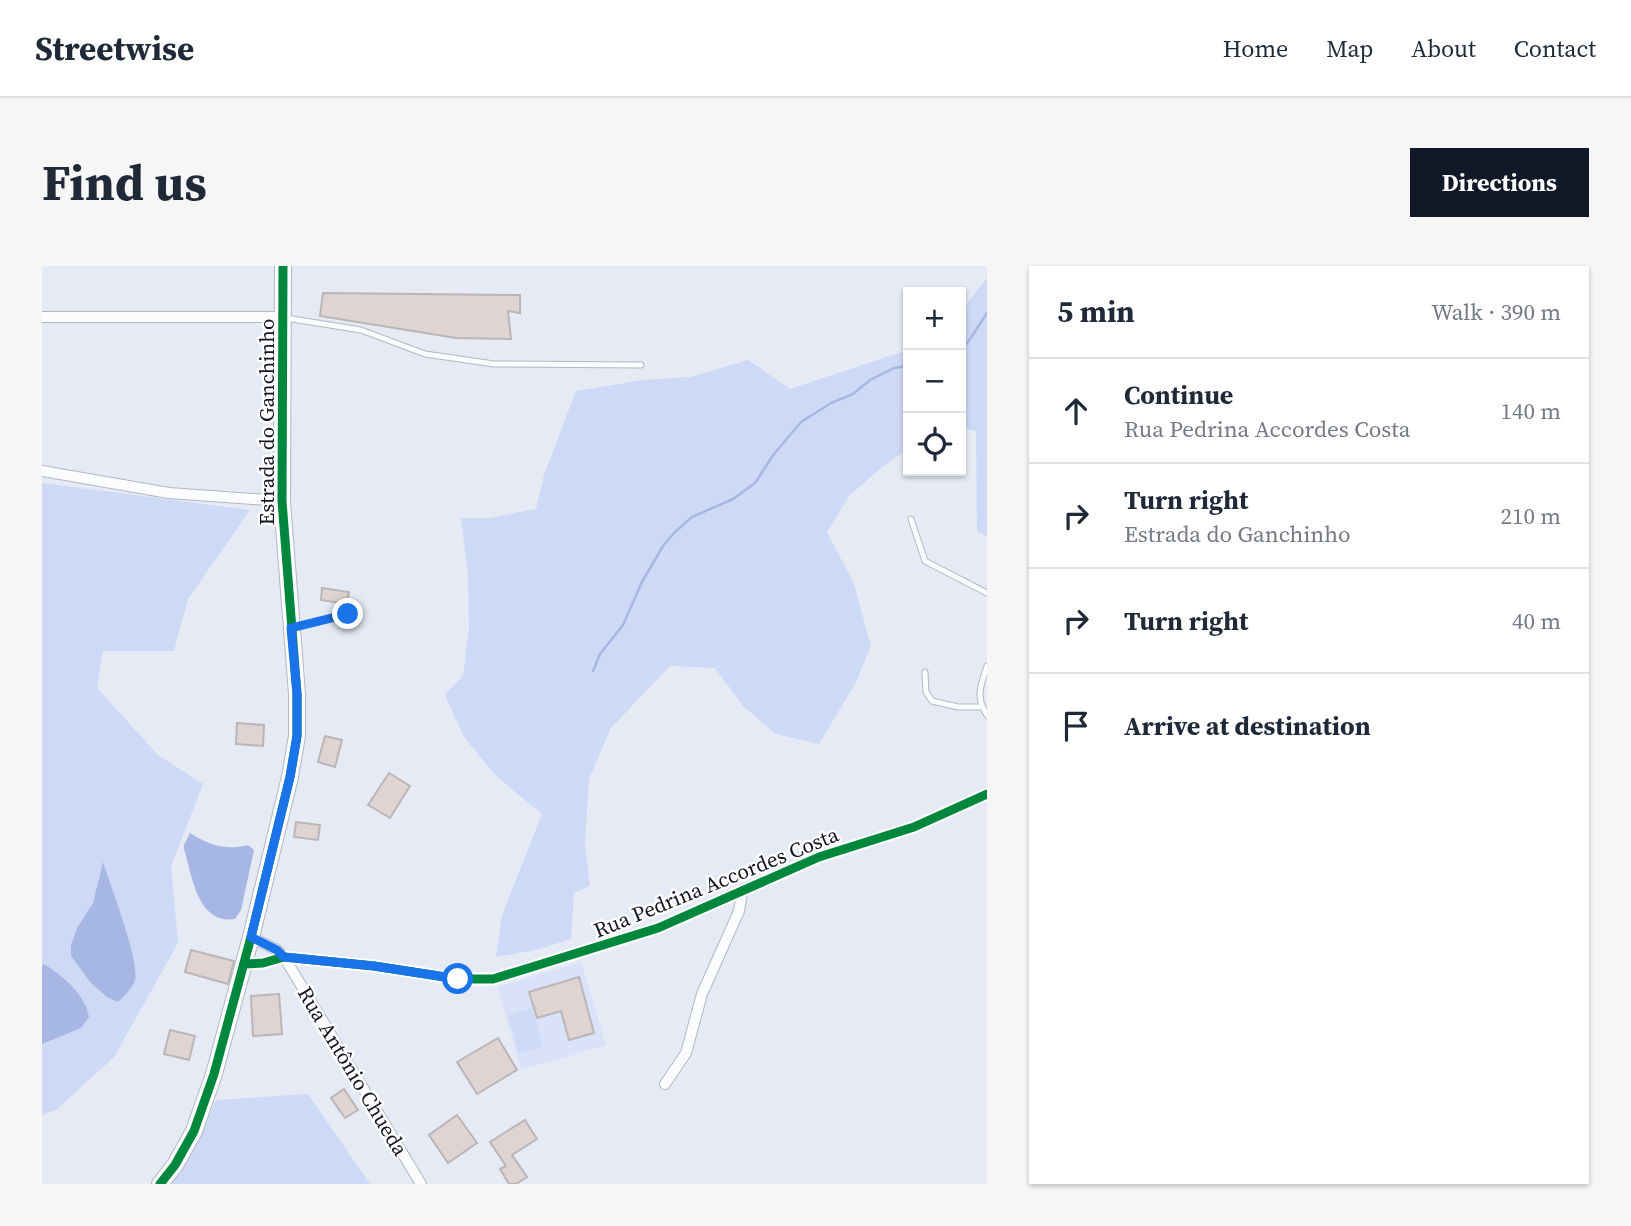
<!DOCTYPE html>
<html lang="en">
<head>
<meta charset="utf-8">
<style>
	body { margin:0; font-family:"Source Serif 4",serif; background:#f6f6f7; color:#1f2937 }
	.controls { position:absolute; right:21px; top:21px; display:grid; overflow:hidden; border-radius:0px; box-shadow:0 2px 5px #0004 }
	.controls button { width:63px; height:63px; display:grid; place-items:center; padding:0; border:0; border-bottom:2px solid #e0e1e3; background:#fff; color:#1f2937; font:35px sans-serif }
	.stop { position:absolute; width:21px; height:21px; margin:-16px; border:5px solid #1a73e8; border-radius:50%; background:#fff }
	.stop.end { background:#1a73e8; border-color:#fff; box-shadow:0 2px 7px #0008 }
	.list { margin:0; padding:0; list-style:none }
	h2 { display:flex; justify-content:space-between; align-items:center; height:91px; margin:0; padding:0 28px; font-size:30px }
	h2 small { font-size:23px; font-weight:400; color:#747a83 }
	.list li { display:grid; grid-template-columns:46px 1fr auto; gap:21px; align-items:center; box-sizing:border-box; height:105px; padding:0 28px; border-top:2px solid #e0e1e3 }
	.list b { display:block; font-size:26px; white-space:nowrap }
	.list p { margin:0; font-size:23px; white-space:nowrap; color:#747a83 }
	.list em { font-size:23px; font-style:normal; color:#747a83 }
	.icon { flex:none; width:38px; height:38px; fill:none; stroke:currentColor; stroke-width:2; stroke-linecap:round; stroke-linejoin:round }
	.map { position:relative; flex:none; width:945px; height:918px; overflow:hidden; border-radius:0px }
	header { display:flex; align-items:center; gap:42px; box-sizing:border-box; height:98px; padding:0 35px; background:#fff; border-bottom:2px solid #e0e1e3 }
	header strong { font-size:33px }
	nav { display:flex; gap:38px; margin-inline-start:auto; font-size:24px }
	.intro { display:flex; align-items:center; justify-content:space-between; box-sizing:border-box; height:168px; padding:0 42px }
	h1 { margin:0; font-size:49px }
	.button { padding:18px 32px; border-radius:0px; background:#111827; color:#fff; font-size:24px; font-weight:700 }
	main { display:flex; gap:42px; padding:0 42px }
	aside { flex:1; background:#fff; border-radius:0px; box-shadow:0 2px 5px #0004 }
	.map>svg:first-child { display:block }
</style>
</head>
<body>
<header>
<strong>Streetwise</strong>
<nav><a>Home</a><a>Map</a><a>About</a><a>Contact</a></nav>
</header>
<div class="intro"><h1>Find us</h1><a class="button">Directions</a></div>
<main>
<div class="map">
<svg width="945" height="918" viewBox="0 0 945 918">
	<rect width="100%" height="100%" fill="#e5eaf5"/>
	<path fill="#d9e2f9" d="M539 696 564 779 479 804 456 721Z"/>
	<path fill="#ced9f6" d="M945 12V271L935 265 934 165 919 162V45Z
		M866 84V183L839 202 807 230 785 266 812 318 829 380 814 416 777 478 734 468 701 440 673 402 628 400 569 462 547 513 543 578 548 620 532 627 529 673 494 684 454 691 460 649 500 548 454 510 422 471 403 429 421 410 427 363 426 308 419 252H448L494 243 502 209 534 125 601 114 648 111 706 94 748 123Z
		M0 217 208 244 146 333 132 385H61L55 422 116 489 161 518 129 600 136 677 72 791 14 844 0 849Z
		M490 742 501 781 477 787 466 749Z
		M266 828 328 918H130L165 855 174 834Z"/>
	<path fill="#a7b7e4" d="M148 567C167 579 184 585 206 579L212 584 199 644 193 653C155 659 150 608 142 583V579Z
		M61 596C68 619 98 695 93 714 90 723 82 730 76 736L65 731 49 717 29 690V679L35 662 51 637Z
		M2 698C21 710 43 728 47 751L39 762 0 778V700Z"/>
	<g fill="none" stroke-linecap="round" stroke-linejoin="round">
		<path stroke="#a7b7e4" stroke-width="2.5" d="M919 82 926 76 945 47
			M551 405 558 388 581 359 600 316 621 280 633 266 650 251 691 233 713 217 732 188 759 156 789 137 811 128 828 114 852 102 866 100"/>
	</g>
	<path fill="#e0d4d3" stroke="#bab5b7" stroke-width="2" d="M281 27 478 29V47L466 45 469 73 414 72 278 50Z
		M280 322 307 326 305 338 279 334Z
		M195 457 222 459 221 480 194 478Z
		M283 470 300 474 293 501 276 496Z
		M347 507 368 520 348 552 326 539Z
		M254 556 278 559 276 574 252 571Z
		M149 684 192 695 186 718 143 706Z
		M537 711 552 767 527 774 519 745 495 752 487 726Z
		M237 728 240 768 211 770 209 730Z
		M128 764 153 770 147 794 122 788Z
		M456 772 475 804 435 828 415 796Z
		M302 823 316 844 303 852 289 832Z
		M415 849 435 877 406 897 387 869Z
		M483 854 495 873 470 889 485 911 474 918H467L458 903 464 900 448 876Z"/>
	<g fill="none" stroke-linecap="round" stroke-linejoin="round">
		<defs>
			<path id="lane" d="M244 52 319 64 383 88 452 98 599 99
				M869 253 883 295 945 327
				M251 361 306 348
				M945 400C939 418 933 432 945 449
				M883 406 884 426 890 435 916 441H940"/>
			<path id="street" d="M0 51H242
				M0 205 127 227 240 235
				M209 671 235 684 242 691 379 918
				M203 698 221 697 242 691 332 700 416 713H451L616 662 777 591 872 561 945 528
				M623 818 644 787 660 728 697 645 700 626"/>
			<path id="secondary" d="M118 918 133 899 152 865 172 808 209 671 248 511 255 470V428L240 235 241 0"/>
		</defs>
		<use href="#lane" stroke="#b4b7c2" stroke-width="7"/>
		<use href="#street" stroke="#b4b7c2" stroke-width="12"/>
		<use href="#secondary" stroke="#b4b7c2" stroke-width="18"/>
		<use href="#lane" stroke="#fbfcfe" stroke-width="5"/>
		<use href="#street" stroke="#fbfcfe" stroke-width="10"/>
		<use href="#secondary" stroke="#fbfcfe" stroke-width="16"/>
		<defs>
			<path id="cycleway" d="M203 698 221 697 242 691 332 700 416 713H451L616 662 777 591 872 561 945 528
				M118 918 133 899 152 865 172 808 209 671 248 511 255 470V428L240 235 241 0"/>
		</defs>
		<use href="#cycleway" stroke="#fff" stroke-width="13"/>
		<use href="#cycleway" stroke="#00873e" stroke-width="9"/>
	</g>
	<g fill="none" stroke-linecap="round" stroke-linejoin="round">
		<path stroke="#1a73e8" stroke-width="9" d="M306 348 249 362 255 428V470L248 511 209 671 235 684 242 691 332 700 416 713"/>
	</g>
	<g text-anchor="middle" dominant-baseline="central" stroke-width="5" stroke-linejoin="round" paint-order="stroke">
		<g font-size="21" fill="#121622" stroke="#fff">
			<text transform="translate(224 156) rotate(-90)">Estrada do Ganchinho</text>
			<text transform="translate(674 616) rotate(-22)">Rua Pedrina Accordes Costa</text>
			<text transform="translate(311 805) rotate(59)">Rua Antônio Chueda</text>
		</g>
	</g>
</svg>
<div class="controls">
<button>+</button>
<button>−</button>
<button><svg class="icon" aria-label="locate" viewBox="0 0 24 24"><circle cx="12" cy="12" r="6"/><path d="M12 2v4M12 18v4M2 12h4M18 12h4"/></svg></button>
</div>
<div class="stop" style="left:416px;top:713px"></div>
<div class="stop end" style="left:306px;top:348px"></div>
</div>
<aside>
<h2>5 min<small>Walk · 390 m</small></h2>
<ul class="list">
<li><svg class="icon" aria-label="ahead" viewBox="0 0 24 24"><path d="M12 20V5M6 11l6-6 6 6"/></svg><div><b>Continue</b><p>Rua Pedrina Accordes Costa</p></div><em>140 m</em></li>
<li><svg class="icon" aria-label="right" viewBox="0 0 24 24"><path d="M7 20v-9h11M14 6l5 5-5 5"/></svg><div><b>Turn right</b><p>Estrada do Ganchinho</p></div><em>210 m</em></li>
<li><svg class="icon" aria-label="right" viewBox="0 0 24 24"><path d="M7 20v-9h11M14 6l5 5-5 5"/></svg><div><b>Turn right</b></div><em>40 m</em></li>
<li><svg class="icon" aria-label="arrive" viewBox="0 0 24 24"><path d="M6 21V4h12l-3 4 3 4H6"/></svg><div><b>Arrive at destination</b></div></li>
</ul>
</aside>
</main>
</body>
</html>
